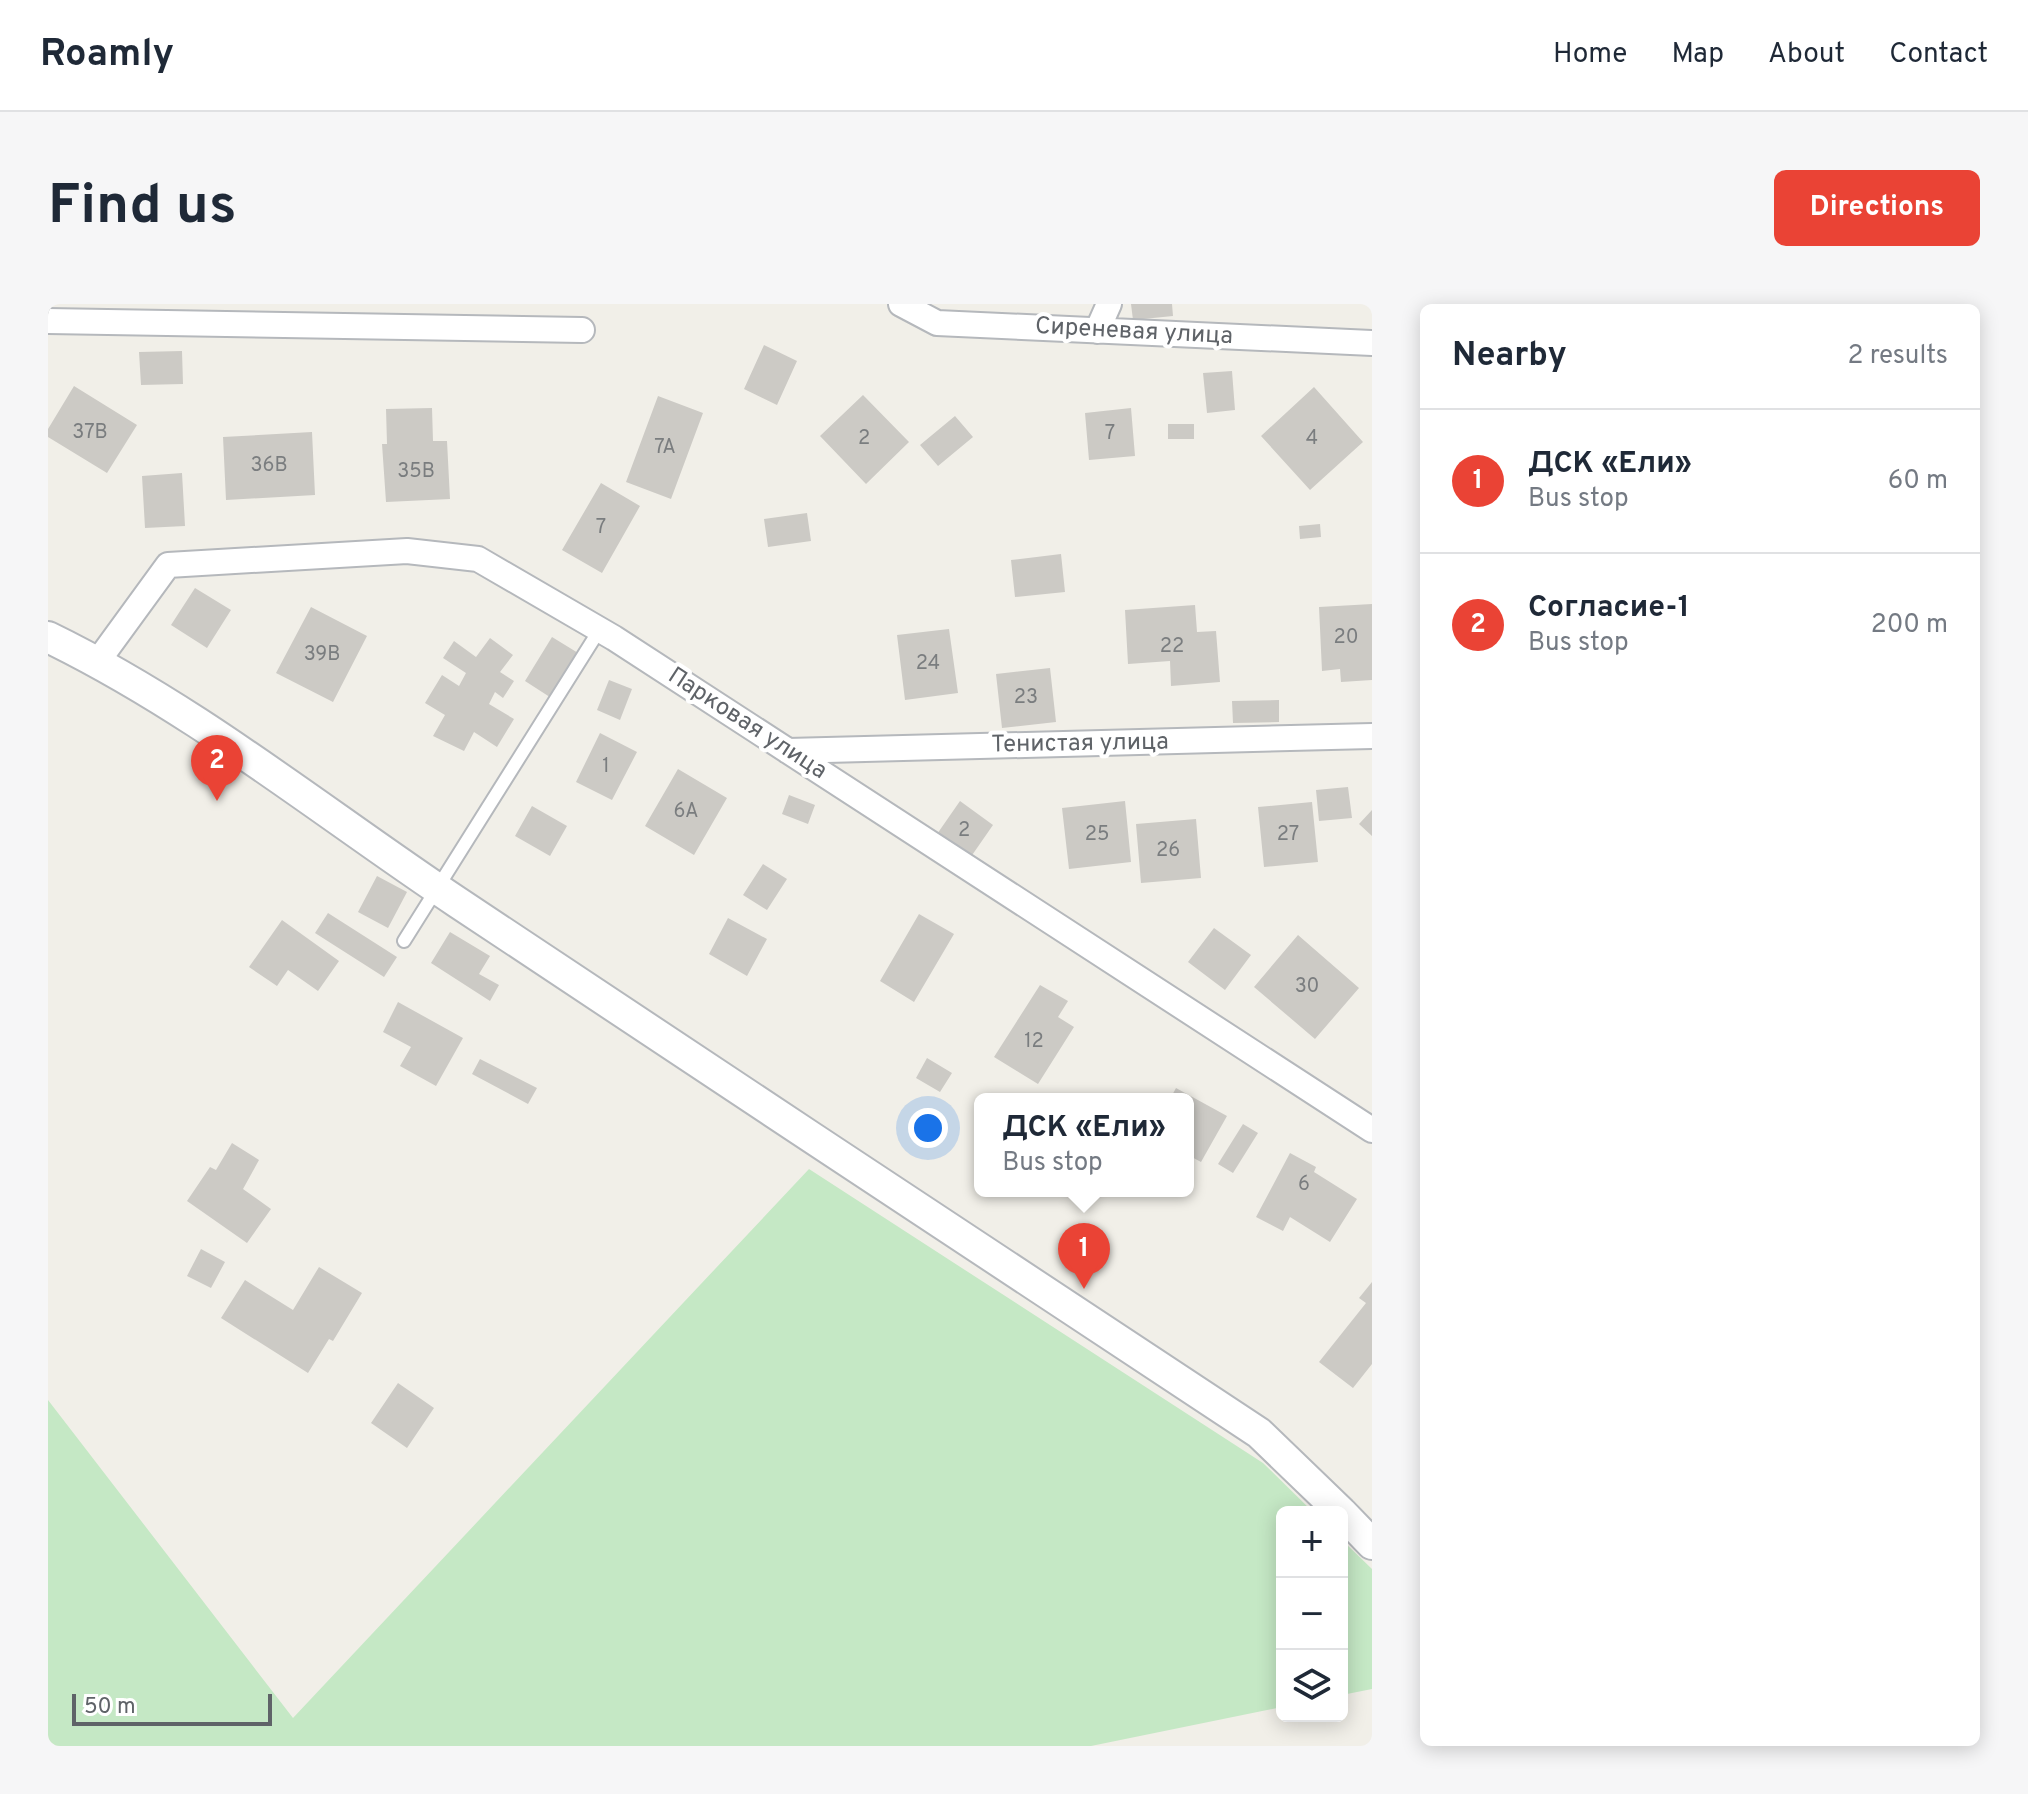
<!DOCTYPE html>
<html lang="en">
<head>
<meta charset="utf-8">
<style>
	body { margin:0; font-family:Overpass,sans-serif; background:#f6f6f7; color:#1f2937 }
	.controls { position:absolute; right:24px; bottom:24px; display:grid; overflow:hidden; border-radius:12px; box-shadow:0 4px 20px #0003 }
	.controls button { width:72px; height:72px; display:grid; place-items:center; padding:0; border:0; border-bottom:2px solid #e0e1e3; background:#fff; color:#1f2937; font:40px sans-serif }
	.scale { position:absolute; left:24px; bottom:20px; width:200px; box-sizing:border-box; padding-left:8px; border:4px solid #5f6368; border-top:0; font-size:22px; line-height:28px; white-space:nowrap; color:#5f6368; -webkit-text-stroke:6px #fff; paint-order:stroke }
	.you { position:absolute; left:880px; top:824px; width:28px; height:28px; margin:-20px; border:6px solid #fff; border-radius:50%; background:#1a73e8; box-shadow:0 0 0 12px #1a73e833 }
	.badge { display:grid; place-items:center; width:52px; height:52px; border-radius:50%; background:#ea4335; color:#fff; font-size:26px; font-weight:700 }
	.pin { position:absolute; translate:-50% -66px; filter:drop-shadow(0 2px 4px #0008) }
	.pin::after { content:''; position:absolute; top:42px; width:28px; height:24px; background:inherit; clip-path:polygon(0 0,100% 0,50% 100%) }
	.popup { position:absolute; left:926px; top:789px; width:220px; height:104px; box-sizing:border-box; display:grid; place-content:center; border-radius:12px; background:#fff; filter:drop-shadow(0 2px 6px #0005); font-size:26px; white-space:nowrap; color:#747a83 }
	.popup b { font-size:30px; color:#1f2937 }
	.popup::after { content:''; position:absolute; left:50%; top:100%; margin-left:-16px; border:16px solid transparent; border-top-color:#fff }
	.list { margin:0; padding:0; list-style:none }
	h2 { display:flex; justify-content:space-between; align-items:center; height:104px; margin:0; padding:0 32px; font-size:34px }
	h2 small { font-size:26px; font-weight:400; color:#747a83 }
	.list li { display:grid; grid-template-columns:52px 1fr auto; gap:24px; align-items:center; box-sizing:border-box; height:144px; padding:0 32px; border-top:2px solid #e0e1e3 }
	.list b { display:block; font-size:30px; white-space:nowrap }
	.list p { margin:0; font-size:26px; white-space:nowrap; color:#747a83 }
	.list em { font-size:26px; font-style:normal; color:#747a83 }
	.icon { flex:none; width:44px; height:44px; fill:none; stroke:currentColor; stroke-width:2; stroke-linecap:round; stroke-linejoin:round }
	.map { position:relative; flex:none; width:1324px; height:1442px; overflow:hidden; border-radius:12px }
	header { display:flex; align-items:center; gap:48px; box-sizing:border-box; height:112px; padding:0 40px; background:#fff; border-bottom:2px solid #e0e1e3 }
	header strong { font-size:38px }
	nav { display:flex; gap:44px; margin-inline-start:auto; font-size:28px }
	.intro { display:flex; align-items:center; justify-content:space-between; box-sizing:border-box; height:192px; padding:0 48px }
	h1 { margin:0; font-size:56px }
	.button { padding:20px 36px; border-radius:12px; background:#ea4335; color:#fff; font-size:28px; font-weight:700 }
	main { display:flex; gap:48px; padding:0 48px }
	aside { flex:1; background:#fff; border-radius:12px; box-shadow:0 4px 20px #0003 }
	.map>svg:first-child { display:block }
</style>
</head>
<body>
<header>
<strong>Roamly</strong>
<nav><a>Home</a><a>Map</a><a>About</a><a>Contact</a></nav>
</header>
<div class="intro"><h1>Find us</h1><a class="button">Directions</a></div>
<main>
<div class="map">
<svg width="1324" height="1442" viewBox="0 0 1324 1442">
	<rect width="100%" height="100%" fill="#f1efe8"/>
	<path fill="#c5e8c5" d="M761 865 1215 1159 1265 1208H1234V1403L1043 1442H0V1096L245 1414Z
		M1294 1236 1324 1265V1385L1294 1391Z"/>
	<path fill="#cccac5" d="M1083 0H1124L1125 12 1085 16Z
		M716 41 749 57 729 101 696 85Z
		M134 47 135 80 93 81 91 48Z
		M1184 67 1187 106 1159 109 1155 69Z
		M26 82 89 121 59 169 0 133V125Z
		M1266 83 1315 138 1262 186 1213 132Z
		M815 91 861 138 818 180 772 132Z
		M610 92 655 109 623 195 578 178Z
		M384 104 385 137H399L402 195 338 198 334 140H339L338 105Z
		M1083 104 1087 152 1041 156 1037 109Z
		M907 112 925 133 890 162 872 141Z
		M1120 120H1146V135H1120Z
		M264 128 267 191 178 196 175 133Z
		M134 169 137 222 97 224 94 172Z
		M553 179 592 202 554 269 514 246Z
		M759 209 763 237 720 243 716 215Z
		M1272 220 1273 233 1252 235 1251 222Z
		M1013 250 1017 288 967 293 963 256Z
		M147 284 183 306 159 344 123 321Z
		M1324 300V376L1293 378 1292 365 1274 367 1271 303Z
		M1147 301 1149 328 1168 327 1172 378 1123 382 1122 357 1080 360 1077 306Z
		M263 303 319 332 285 398 228 369Z
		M901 325 910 389 857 396 849 331Z
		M504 333 535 352 508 397 477 377Z
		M442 334 465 351 452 368 466 377 455 394 447 388 441 400 466 415 449 443 426 428 416 447 385 432 397 411 377 399 394 371 411 382 418 369 395 354 406 337 428 353Z
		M1002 364 1008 418 954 424 948 370Z
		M561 376 584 385 572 416 549 406Z
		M1231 396V418L1185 419 1184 397Z
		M552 429 589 448 564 496 528 478Z
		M630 465 679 494 646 551 597 522Z
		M1300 483 1304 514 1271 517 1268 486Z
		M741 491 767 501 760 520 734 510Z
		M912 497 945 521 920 557 887 533Z
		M1077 497 1083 558 1021 565 1014 504Z
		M1264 498 1270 558 1216 563 1210 503Z
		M484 502 519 522 502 552 467 532Z
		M1324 506V532L1311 520Z
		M1148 515 1153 574 1093 579 1088 520Z
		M715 560 739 575 719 606 695 591Z
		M329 572 359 588 340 624 310 608Z
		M280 609 349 653 336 673 267 629Z
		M871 610 906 630 866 698 832 677Z
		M680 614 719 635 699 672 661 650Z
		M234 616 291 657 270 687 240 666 229 682 201 663Z
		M1166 624 1203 651 1177 686 1140 658Z
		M402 628 442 652 431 670 451 681 442 697 383 659Z
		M1250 631 1311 684 1267 735 1206 683Z
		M992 681 1020 697 1010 713 1026 723 990 780 946 753Z
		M350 698 415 734 388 782 352 762 363 743 335 728Z
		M879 754 904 769 892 788 868 774Z
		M432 755 489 784 480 800 424 770Z
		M1128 784 1179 812 1153 858 1140 851V795H1122Z
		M1195 820 1210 829 1185 869 1170 860Z
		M184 839 211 856 195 885 223 905 199 939 139 897 162 863 168 866Z
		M1242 849 1268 863 1266 868 1309 895 1282 938 1242 913 1235 927 1208 913Z
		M153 945 177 958 163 984 139 972Z
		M271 963 314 989 285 1037 281 1035 260 1069 173 1014 197 976 245 1006Z
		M1324 978V1060L1305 1084 1271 1058 1318 999 1311 994Z
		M350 1079 386 1104 359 1144 323 1119Z"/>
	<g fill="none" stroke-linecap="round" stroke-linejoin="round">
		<defs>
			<path id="service" d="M356 637 552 325"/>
			<path id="minor" d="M853 0 889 19 1324 39
				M0 17 534 26
				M1049 27 1061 0
				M50 357 120 261 359 247 430 255 566 334 1324 826
				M740 447 1324 432"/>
			<path id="tertiary" d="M0 333C146 404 274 508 409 598 676 776 943 952 1211 1129L1293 1208
				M1294 1209 1324 1240"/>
		</defs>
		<use href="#service" stroke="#b5b8bc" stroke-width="16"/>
		<use href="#minor" stroke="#b5b8bc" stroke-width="28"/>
		<use href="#tertiary" stroke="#b5b8bc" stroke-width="34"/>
		<use href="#service" stroke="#fff" stroke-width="12"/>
		<use href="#minor" stroke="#fff" stroke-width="24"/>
		<use href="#tertiary" stroke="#fff" stroke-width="30"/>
	</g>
	<g text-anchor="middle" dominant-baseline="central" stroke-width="8" stroke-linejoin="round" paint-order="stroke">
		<g font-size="20" fill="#7a7d7f">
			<text x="42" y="129">37В</text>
			<text x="1062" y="130">7</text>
			<text x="816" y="135">2</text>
			<text x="1264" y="135">4</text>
			<text x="617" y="144">7А</text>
			<text x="221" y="162">36В</text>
			<text x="368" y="168">35В</text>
			<text x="553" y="224">7</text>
			<text x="1298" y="334">20</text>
			<text x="1124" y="343">22</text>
			<text x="274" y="351">39В</text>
			<text x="880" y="360">24</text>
			<text x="978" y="394">23</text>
			<text x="558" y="463">1</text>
			<text x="638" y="508">6А</text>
			<text x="916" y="527">2</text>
			<text x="1049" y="531">25</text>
			<text x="1240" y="531">27</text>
			<text x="1120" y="547">26</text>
			<text x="1259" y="683">30</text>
			<text x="986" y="738">12</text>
			<text x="1256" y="881">6</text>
		</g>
		<g font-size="24" fill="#5f6368" stroke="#fff">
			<text transform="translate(1086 28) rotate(3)">Сиреневая улица</text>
			<text transform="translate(699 420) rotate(33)">Парковая улица</text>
			<text transform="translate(1032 440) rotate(-1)">Тенистая улица</text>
		</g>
	</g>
</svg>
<div class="controls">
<button>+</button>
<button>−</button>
<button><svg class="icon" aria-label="layers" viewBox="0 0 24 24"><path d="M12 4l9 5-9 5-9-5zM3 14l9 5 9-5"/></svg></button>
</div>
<div class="scale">50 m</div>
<div class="you"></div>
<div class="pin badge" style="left:1036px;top:985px">1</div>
<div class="popup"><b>ДСК «Ели»</b>Bus stop</div>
<div class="pin badge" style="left:169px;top:497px">2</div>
</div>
<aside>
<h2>Nearby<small>2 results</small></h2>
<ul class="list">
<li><span class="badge">1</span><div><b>ДСК «Ели»</b><p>Bus stop</p></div><em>60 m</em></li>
<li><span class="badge">2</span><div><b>Согласие-1</b><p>Bus stop</p></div><em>200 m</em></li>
</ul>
</aside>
</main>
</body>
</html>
